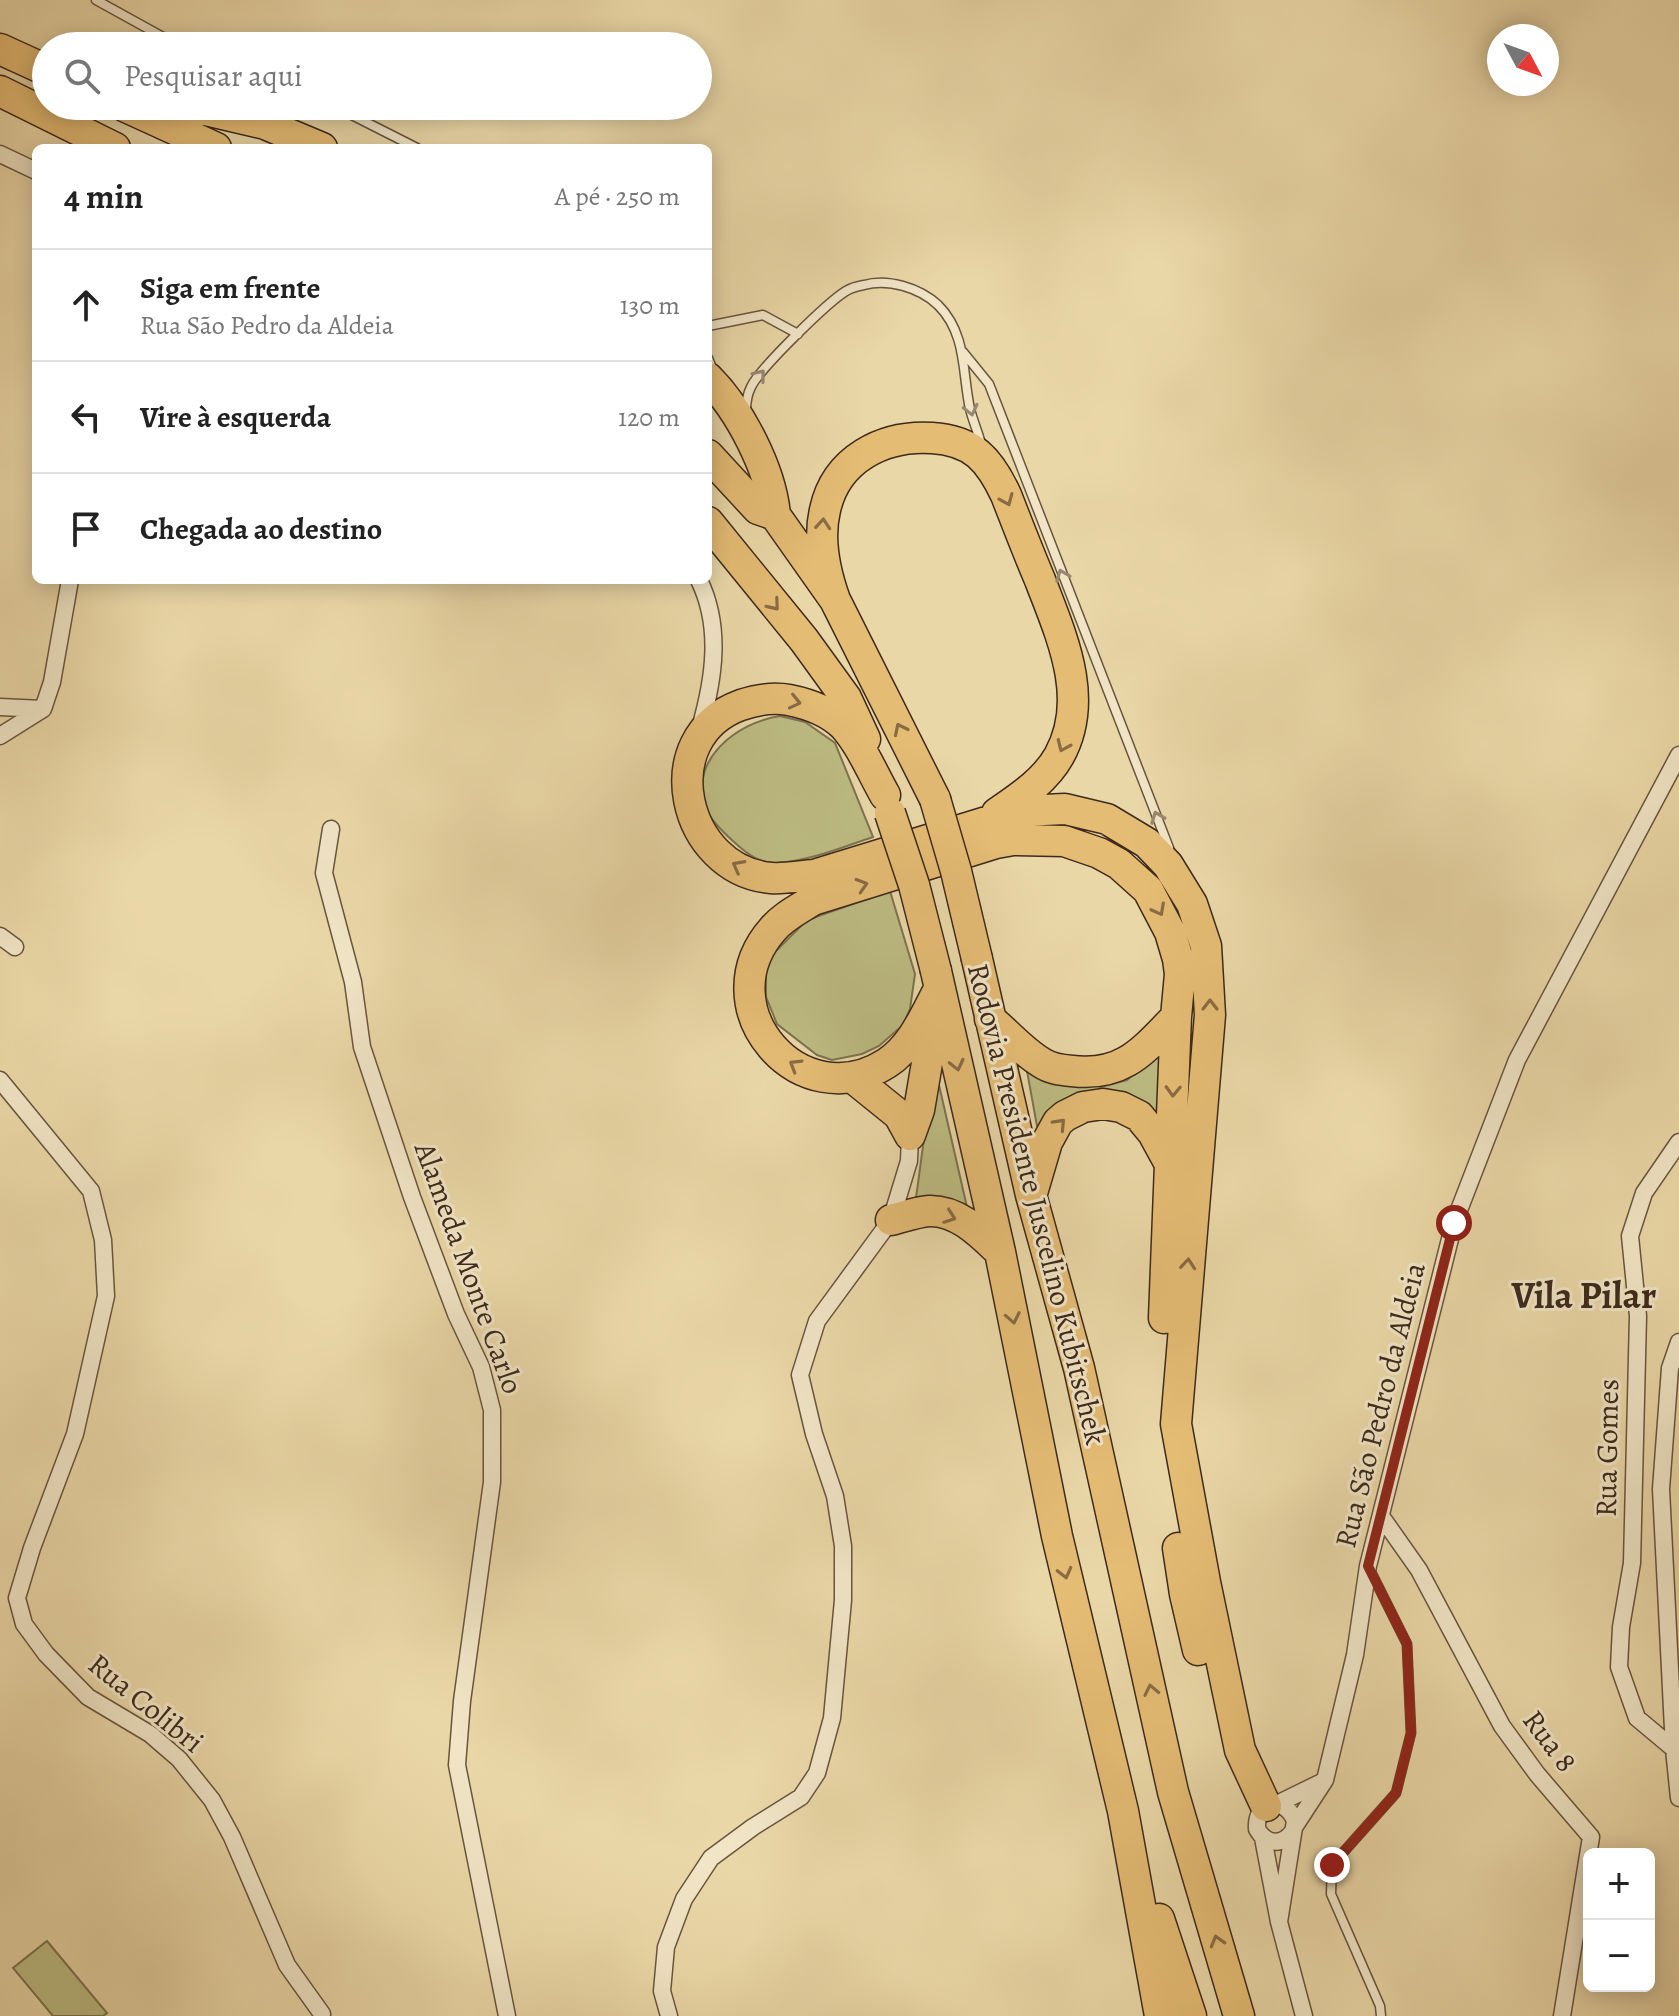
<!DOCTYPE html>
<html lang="pt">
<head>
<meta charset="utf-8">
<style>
	body { margin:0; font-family:Alegreya,serif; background:#f6f6f6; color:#222 }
	.controls { position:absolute; right:24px; bottom:24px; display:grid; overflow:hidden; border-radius:12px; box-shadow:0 4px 20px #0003 }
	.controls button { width:72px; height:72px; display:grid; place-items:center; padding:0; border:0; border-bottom:2px solid #e0e0e0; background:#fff; color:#222; font:40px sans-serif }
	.compass { position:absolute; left:1487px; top:24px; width:72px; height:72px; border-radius:50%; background:#fff; box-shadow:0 4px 20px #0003; rotate:131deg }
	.stop { position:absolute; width:24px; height:24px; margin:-18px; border:6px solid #8f2418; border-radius:50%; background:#fff }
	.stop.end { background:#8f2418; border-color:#fff; box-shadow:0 2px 8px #0008 }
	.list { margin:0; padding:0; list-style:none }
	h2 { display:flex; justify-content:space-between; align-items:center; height:104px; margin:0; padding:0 32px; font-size:34px }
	h2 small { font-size:26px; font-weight:400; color:#767676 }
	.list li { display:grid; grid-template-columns:52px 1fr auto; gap:24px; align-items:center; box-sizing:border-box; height:112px; padding:0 32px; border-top:2px solid #e0e0e0 }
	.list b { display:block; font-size:30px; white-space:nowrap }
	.list p { margin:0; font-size:26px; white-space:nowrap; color:#767676 }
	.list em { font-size:26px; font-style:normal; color:#767676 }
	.icon { flex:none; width:44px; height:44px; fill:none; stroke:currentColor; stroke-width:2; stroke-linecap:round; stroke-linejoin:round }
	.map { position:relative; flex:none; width:1679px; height:2016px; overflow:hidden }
	.search { position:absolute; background:#fff; box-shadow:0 4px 20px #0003; left:32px; top:32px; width:680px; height:88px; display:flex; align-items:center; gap:20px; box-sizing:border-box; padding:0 28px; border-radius:44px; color:#767676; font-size:30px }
	.panel { position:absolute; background:#fff; box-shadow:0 4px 20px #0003; left:32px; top:144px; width:680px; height:440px; border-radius:12px }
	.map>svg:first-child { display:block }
</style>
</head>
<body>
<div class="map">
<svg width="1679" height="2016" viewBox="0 0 1679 2016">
	<rect width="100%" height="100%" fill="#ead7a7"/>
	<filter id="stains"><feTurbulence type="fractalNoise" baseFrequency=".0025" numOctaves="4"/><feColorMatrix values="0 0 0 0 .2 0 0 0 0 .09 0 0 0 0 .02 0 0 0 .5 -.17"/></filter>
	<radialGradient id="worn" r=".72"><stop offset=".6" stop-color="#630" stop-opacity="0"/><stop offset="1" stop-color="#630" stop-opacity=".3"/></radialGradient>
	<path fill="#bdbc83" stroke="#7d7350" stroke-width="2" d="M780 716 805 722 835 743 873 837C843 847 810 861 777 863 760 864 746 853 734 842 724 833 711 821 706 809 687 760 738 722 780 716Z
		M890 891 915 974 910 1009 903 1025 879 1046 862 1054 832 1060 817 1055 777 1024 766 997V969L771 956 807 920Z
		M1163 1050 1158 1127 1136 1102 1043 1122 1037 1126 1027 1071 1101 1087 1127 1080Z
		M933 1072H936L967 1207 916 1198Z
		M47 1941 107 2013 103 2016H53L13 1968Z"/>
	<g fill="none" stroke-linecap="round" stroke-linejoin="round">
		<defs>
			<path id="service" d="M96 0 163 37 187 46
				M334 106 417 148
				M272 119 288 106
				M708 326 763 315 798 334
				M963 352 989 384 1169 848
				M708 358 714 373
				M746 411C746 402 747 395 751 387 760 368 828 302 846 291 851 288 858 286 864 285 888 278 920 288 938 305 967 334 962 372 970 409 973 421 978 432 981 444
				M1370 1570 1407 1644 1411 1733 1396 1793 1332 1865 1331 1894 1380 2006 1381 2016"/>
			<path id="minor" d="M0 154 36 171
				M699 580C722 627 714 679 700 728
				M0 707 43 709
				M43 709 52 682 70 580
				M0 736 43 709
				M331 829 324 873 353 982 362 1047 412 1197 456 1314 481 1367 492 1410V1482L462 1701 457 1765 507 2016
				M0 936 15 947
				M0 1080 91 1191 103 1240 106 1296 75 1434 32 1548 17 1598 24 1624 46 1654 88 1697 150 1734 179 1759 212 1800 232 1837 287 1965 322 2014
				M1679 1342 1670 1368 1661 1489 1674 1749 1679 1798
				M1381 1516 1419 1570 1502 1726 1537 1774 1591 1837 1562 2016
				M1674 1749 1637 1718 1619 1667 1621 1627 1632 1563 1638 1316 1630 1236 1644 1193 1679 1142
				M1277 1804 1324 1781
				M1295 1826 1325 1780 1355 1655 1368 1566 1454 1223 1517 1060 1679 755
				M1263 1838 1279 1922 1304 2016
				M1279 1922 1295 1821C1285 1795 1255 1800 1257 1829 1266 1845 1283 1846 1293 1831
				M669 2016 662 1991 666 1947 684 1899 711 1858 753 1827 801 1797 817 1773 832 1718 843 1600V1546L835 1496 814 1434 800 1375 817 1321 891 1220 909 1161 910 1135"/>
			<path id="motorway" d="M0 49 46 70
				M0 91 115 148
				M124 106 216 148
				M188 106 265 124 322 148
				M708 378C740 410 771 470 775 515
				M708 455 758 509 775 515 835 600 935 799
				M708 522 804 640 846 698 865 739
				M835 600C825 572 818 539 825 510 836 459 883 435 932 438 948 439 966 444 978 454 991 465 999 480 1006 495 1017 523 1028 552 1040 580 1061 635 1091 699 1059 756 1045 781 1020 797 997 813
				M885 795C872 772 861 745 844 726 829 711 809 704 789 700 773 697 756 700 741 705 652 737 682 870 771 878 785 879 800 876 814 875L1022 811 1065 809 1107 819 1147 843 1168 865 1192 904 1206 946 1210 1015 1176 1424 1205 1582 1240 1750 1266 1806
				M977 959 1031 1195 1079 1368 1173 1792 1239 2016
				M936 971 1000 1252 1057 1536 1123 1811 1160 2016
				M939 989C925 1015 913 1046 887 1063 800 1119 704 1007 773 929 784 916 799 909 813 900L996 843 1013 840 1064 841 1099 853 1119 864 1148 890 1170 932 1178 959 1180 974 1176 1017 1170 1164
				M990 1019C1007 1033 1023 1052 1042 1063 1051 1069 1061 1070 1072 1071 1123 1077 1143 1051 1176 1017
				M852 1077 899 1115 910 1135
				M910 1135 919 1110 936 1010
				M1032 1193 1047 1142 1058 1122 1065 1116 1083 1107 1103 1104 1121 1107 1139 1116 1153 1133 1170 1164 1164 1318
				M891 1220C903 1217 916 1212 929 1211 958 1210 981 1234 1000 1252
				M1178 1548 1185 1594 1198 1650
				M1159 1919 1191 2016"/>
		</defs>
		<use href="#service" stroke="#68553f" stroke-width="11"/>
		<use href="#minor" stroke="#68553f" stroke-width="19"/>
		<use href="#motorway" stroke="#3d2a1c" stroke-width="33"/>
		<use href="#service" stroke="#f1e5c6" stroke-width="8"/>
		<use href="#minor" stroke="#f1e5c6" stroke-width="16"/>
		<use href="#motorway" stroke="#e5bc74" stroke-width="30"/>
		<defs>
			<path id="motorway-bridge" d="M935 799 956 871 977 959
				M890 813 914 885 936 971"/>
		</defs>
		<use href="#motorway-bridge" stroke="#3d2a1c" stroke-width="33" stroke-linecap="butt"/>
		<use href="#motorway-bridge" stroke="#e5bc74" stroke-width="30"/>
	</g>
	<defs><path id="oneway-chevron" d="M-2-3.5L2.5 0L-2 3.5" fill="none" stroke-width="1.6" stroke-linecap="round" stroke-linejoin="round" transform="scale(2)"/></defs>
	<g stroke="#978871">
		<use href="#oneway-chevron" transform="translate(760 375) rotate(-51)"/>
		<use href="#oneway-chevron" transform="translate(971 410) rotate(77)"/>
		<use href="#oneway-chevron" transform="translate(1062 575) rotate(-111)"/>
		<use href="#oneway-chevron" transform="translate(1157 817) rotate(-111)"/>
	</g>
	<g stroke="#896c44">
		<use href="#oneway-chevron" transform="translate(1007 500) rotate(67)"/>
		<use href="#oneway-chevron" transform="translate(823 524) rotate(-85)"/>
		<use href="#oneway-chevron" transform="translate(774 605) rotate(50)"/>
		<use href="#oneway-chevron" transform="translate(795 702) rotate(13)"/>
		<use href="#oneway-chevron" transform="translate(900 729) rotate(-116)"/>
		<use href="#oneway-chevron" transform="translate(1063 746) rotate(114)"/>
		<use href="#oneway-chevron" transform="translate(738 866) rotate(-152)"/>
		<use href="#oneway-chevron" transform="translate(862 885) rotate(-17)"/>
		<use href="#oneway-chevron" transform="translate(1159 910) rotate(62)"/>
		<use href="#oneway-chevron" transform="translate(1210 1005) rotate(-90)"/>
		<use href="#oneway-chevron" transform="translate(795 1065) rotate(-149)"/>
		<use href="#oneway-chevron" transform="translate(957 1065) rotate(77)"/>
		<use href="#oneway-chevron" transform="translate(1173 1091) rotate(92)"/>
		<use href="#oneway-chevron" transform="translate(1060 1124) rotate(-47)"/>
		<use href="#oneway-chevron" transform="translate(950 1217) rotate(20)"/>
		<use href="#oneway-chevron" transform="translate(1188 1264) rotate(-85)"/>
		<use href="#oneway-chevron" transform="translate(1013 1318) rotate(79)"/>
		<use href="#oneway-chevron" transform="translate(1065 1573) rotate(76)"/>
		<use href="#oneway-chevron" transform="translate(1151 1690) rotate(-102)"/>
		<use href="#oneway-chevron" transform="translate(1217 1941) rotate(-106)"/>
	</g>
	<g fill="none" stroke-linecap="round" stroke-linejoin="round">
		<path stroke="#8f2418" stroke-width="10" d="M1332 1865 1396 1793 1411 1733 1407 1644 1368 1566 1454 1223"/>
	</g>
	<g text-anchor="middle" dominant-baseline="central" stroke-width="6" stroke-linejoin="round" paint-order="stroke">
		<g font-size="30" fill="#3d2a1c" stroke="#f1e5c6">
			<text transform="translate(1037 1204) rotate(76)">Rodovia Presidente Juscelino Kubitschek</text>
			<text transform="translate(469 1268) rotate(70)">Alameda Monte Carlo</text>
			<text transform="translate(1380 1405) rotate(-76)">Rua São Pedro da Aldeia</text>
			<text transform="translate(1607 1448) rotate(-89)">Rua Gomes</text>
			<text transform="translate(146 1703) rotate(39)">Rua Colibri</text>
			<text transform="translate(1550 1741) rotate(53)">Rua 8</text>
		</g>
		<g font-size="38" font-weight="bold" fill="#3d2a1c" stroke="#f1e5c6">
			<text x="1584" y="1295">Vila Pilar</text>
		</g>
	</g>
	<rect width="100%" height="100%" filter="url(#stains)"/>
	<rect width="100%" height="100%" fill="url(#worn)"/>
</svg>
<div class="controls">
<button>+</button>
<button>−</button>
</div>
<svg class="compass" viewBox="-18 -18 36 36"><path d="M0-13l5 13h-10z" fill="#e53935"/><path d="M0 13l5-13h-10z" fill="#767676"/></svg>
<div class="stop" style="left:1454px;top:1223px"></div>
<div class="stop end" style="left:1332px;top:1865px"></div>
<div class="search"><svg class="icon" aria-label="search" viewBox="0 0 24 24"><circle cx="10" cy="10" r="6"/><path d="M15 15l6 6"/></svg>Pesquisar aqui</div>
<section class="panel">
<h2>4 min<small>A pé · 250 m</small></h2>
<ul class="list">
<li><svg class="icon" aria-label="ahead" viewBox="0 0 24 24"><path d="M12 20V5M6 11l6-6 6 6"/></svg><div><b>Siga em frente</b><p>Rua São Pedro da Aldeia</p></div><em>130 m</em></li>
<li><svg class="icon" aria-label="left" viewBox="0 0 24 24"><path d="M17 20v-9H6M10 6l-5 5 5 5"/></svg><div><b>Vire à esquerda</b></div><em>120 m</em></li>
<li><svg class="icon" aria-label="arrive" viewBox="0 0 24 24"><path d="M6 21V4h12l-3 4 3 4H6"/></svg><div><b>Chegada ao destino</b></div></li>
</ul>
</section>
</div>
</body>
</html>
